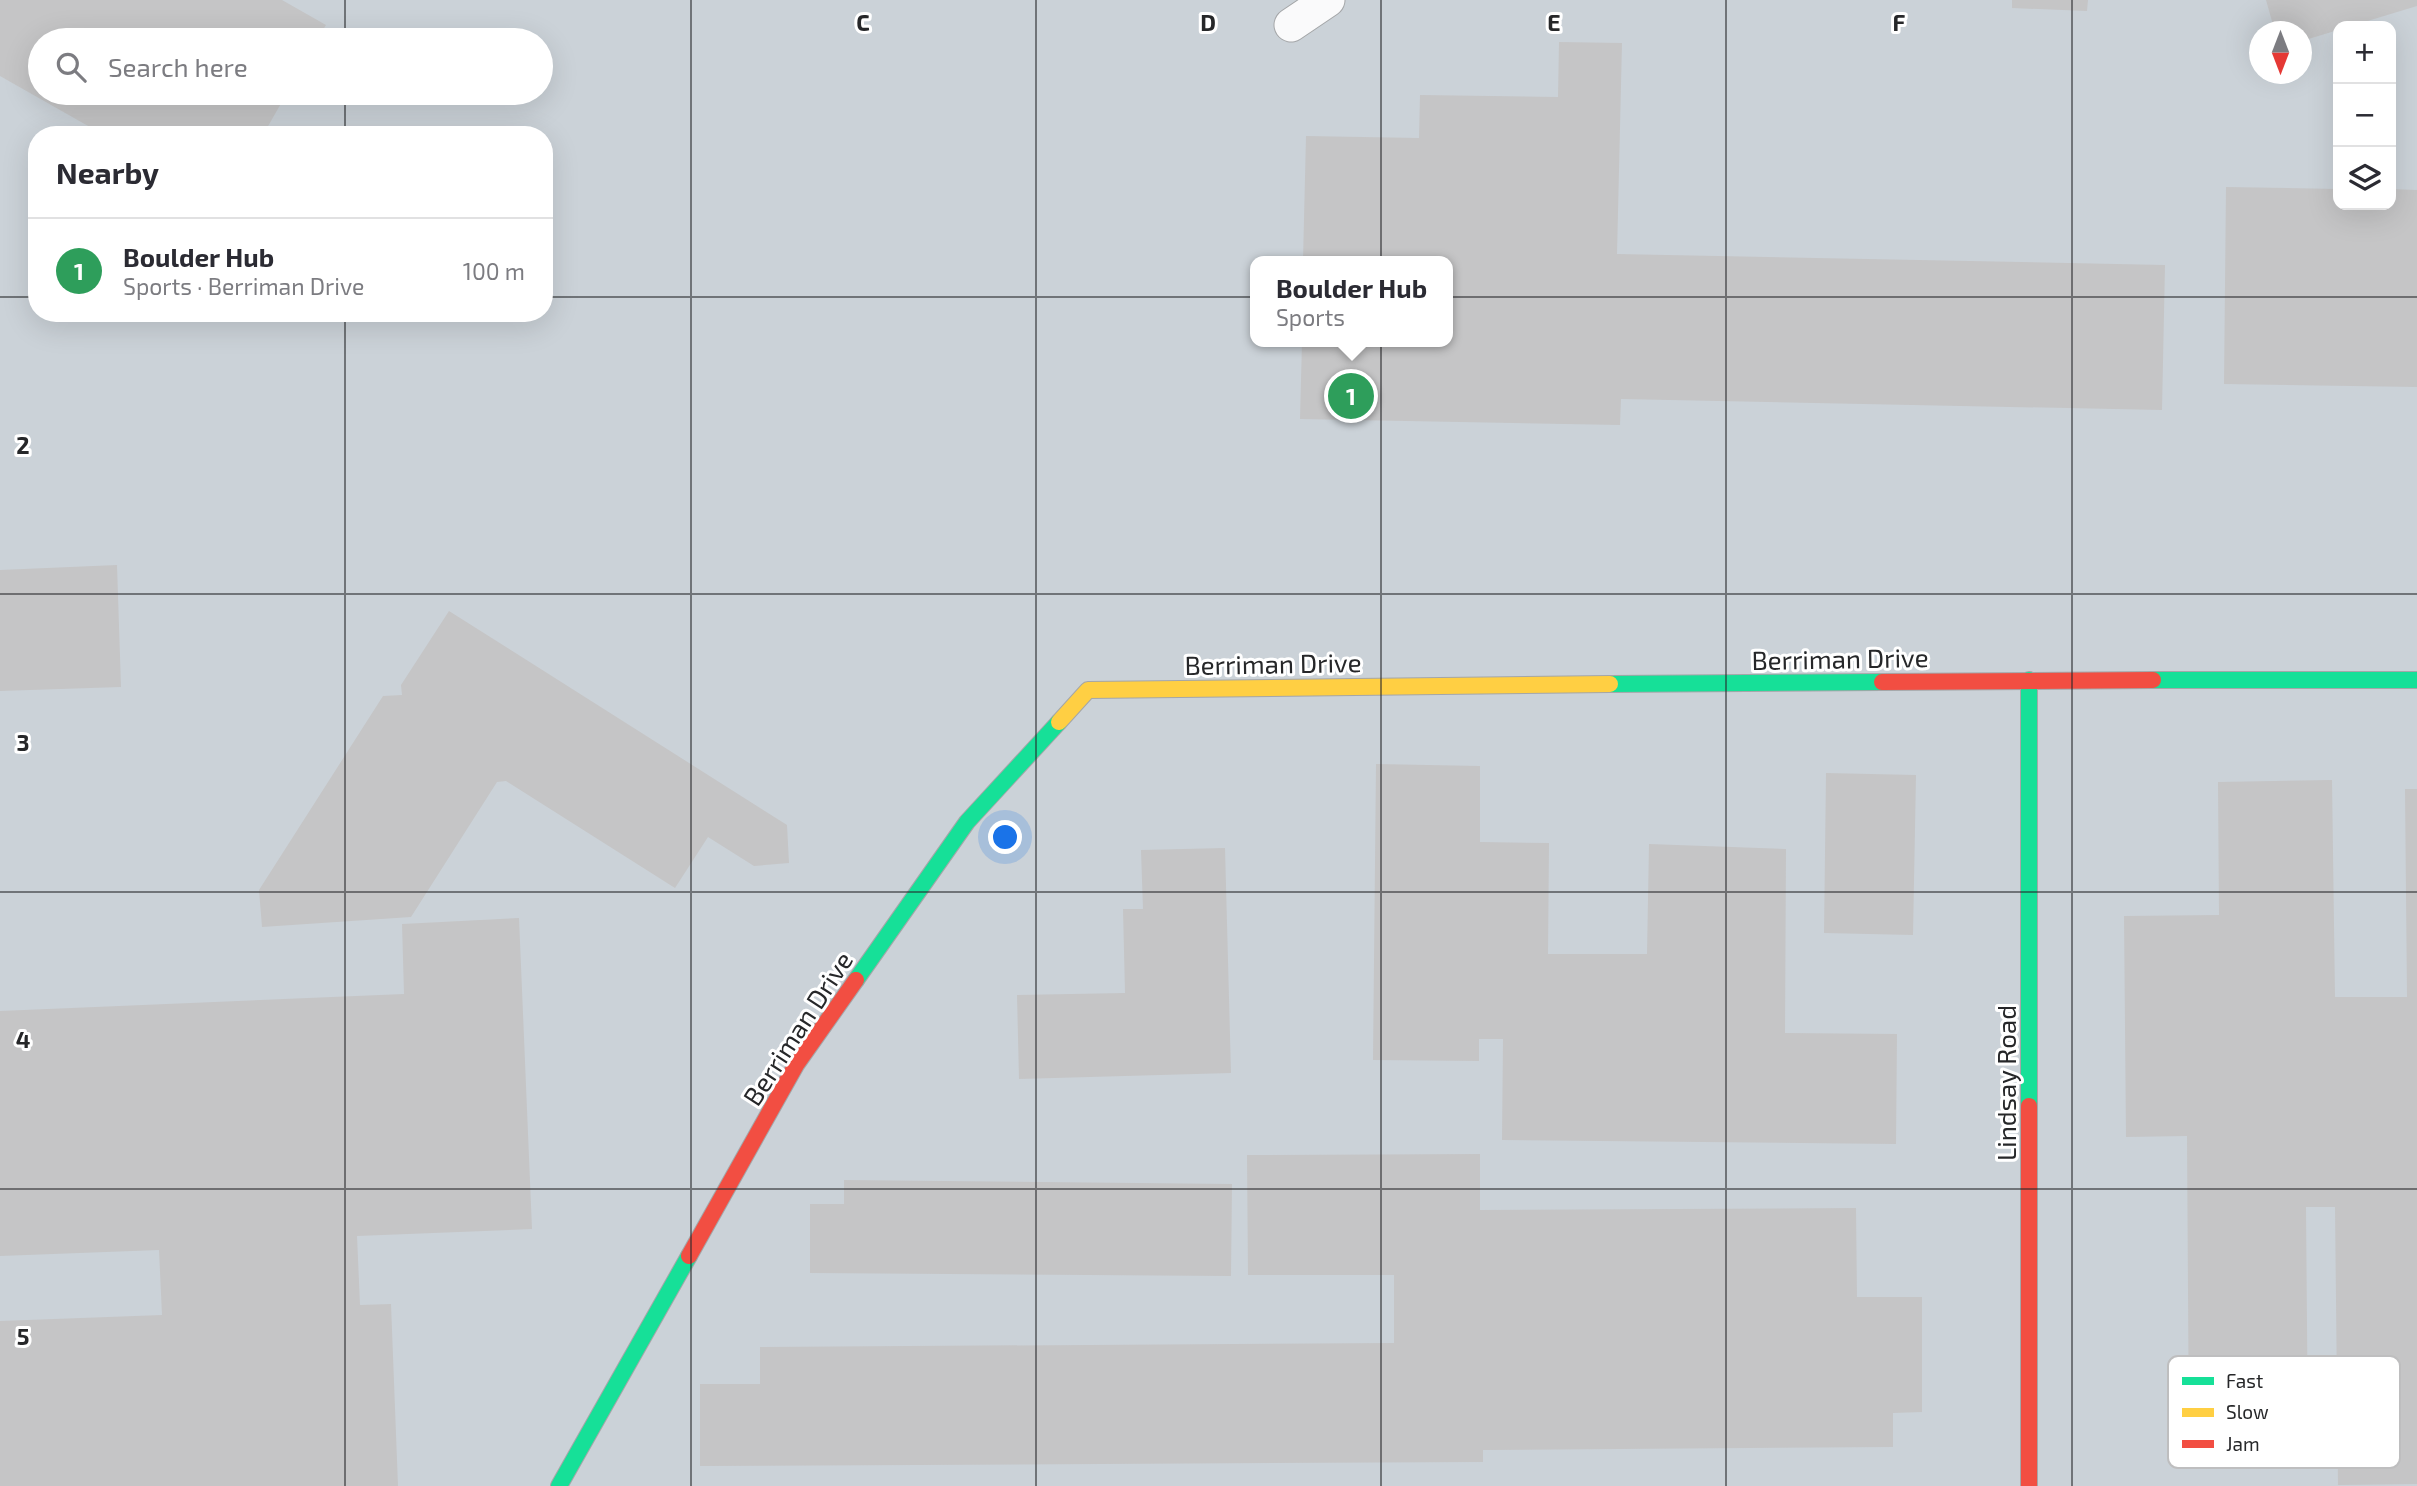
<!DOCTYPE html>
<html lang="en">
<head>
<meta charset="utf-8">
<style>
	body { margin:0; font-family:"Exo 2",sans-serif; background:#f7f7f7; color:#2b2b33 }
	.controls { position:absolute; right:21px; top:21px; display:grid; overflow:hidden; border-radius:14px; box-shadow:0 7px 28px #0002 }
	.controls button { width:63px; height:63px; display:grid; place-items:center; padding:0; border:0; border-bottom:2px solid #e1e1e2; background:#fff; color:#2b2b33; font:35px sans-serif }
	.compass { position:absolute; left:2249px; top:21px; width:63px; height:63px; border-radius:50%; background:#fff; box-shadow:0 7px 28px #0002; rotate:180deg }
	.you { position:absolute; left:1006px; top:838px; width:24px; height:24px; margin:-18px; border:5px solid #fff; border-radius:50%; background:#1a73e8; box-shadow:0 0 0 10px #1a73e833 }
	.badge { display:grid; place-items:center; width:46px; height:46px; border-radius:50%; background:#67686a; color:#fff; font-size:23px; font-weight:700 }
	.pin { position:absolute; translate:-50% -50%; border:4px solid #fff; box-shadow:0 2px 7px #0006 }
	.popup { position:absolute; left:1250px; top:256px; width:203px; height:91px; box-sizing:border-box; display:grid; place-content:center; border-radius:14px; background:#fff; filter:drop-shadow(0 2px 5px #0005); font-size:23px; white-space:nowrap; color:#7c7c81 }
	.popup b { font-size:26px; color:#2b2b33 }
	.popup::after { content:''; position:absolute; left:50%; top:100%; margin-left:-14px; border:14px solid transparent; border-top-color:#fff }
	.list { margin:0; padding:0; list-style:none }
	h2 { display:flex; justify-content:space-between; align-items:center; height:91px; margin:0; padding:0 28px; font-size:30px }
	h2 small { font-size:23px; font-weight:400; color:#7c7c81 }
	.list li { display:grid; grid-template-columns:46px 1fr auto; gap:21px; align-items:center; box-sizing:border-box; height:105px; padding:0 28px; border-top:2px solid #e1e1e2 }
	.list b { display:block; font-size:26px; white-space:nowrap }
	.list p { margin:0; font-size:23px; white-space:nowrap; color:#7c7c81 }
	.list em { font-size:23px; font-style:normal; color:#7c7c81 }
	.icon { flex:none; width:38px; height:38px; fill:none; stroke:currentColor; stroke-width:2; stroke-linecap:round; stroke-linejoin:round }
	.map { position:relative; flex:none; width:2417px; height:1486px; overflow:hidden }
	.search { position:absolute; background:#fff; box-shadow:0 7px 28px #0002; left:28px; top:28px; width:525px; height:77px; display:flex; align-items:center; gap:18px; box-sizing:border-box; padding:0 24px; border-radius:38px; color:#7c7c81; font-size:26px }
	.panel { position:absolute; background:#fff; box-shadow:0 7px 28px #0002; left:28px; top:126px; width:525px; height:196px; border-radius:28px }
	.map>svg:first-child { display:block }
</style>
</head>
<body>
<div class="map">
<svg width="2417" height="1486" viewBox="0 0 2417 1486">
	<rect width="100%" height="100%" fill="#dfe1e3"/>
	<path fill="#cbd2d8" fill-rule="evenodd" d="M0 0H2417V1486H0ZM2338 26H2391V205H2338ZM2260 32H2302V74H2260ZM40 40H541V93H40ZM37 135H544V313H37ZM1255 261H1447V342H1255Z"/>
	<path fill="#c5c5c6" d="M0 0H282L326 25 317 40H40V93H287L263 135H104L0 76Z
		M2012 0H2088L2087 11 2012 8Z
		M2266 0H2417V6L2351 26H2338V30L2302 41V32H2275Z
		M1559 42 1622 43 1617 254 2165 265 2162 410 1621 399 1620 425 1300 419 1302 342H1447V261H1303L1306 136 1419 138 1420 95 1558 97Z
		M2226 187 2338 189V205H2391V189L2417 190V387L2224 384Z
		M117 565 121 687 0 691V570Z
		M449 611 787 825 789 863 754 866 708 837 675 888 506 781 497 782 411 917 262 927 259 890 383 696 402 695 401 685Z
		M1376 764 1480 766V842L1549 843 1548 954H1647L1649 844 1786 849 1785 1033 1897 1034 1896 1144 1502 1140 1503 1039H1479V1061L1373 1060Z
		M1826 773 1916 775 1913 935 1824 933Z
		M2332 780 2335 997H2407L2405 789H2417V1484L2338 1485 2335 1207H2306L2308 1442 2189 1444 2187 1136 2126 1137 2124 916 2219 915 2218 782Z
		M1225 848 1231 1073 1019 1079 1017 995 1125 993 1123 909H1143L1141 850Z
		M519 918 532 1229 357 1236 360 1305 391 1304 398 1486H0V1321L162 1315 159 1250 0 1256V1011L404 994 402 924Z
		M1480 1154V1210L1856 1208 1857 1297H1922V1412L1893 1413V1447L1483 1450V1462L700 1466V1384H760V1347L1394 1343V1275H1248L1247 1155Z
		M844 1180 1232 1184 1231 1276 810 1273V1204H844Z"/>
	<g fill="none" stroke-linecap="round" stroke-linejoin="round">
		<defs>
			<path id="street" d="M1291 25 1328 0"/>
			<path id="fast" d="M2029 680V1106
				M2153 680H2417
				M1610 684 1882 682
				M856 980 967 822 1059 722
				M559 1486 689 1256"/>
			<path id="slow" d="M1059 722 1088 690 1610 684"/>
			<path id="jam" d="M1882 682 2153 680
				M2029 1106V1486
				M689 1256 796 1065 856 980"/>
		</defs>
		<use href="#street" stroke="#a4a6a8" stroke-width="35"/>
		<use href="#fast" stroke="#a4a6a8" stroke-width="18"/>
		<use href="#slow" stroke="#a4a6a8" stroke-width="18"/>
		<use href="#jam" stroke="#a4a6a8" stroke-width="18"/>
		<use href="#street" stroke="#fafafb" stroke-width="33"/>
		<use href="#fast" stroke="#16e098" stroke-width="16"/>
		<use href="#slow" stroke="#ffcf43" stroke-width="16"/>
		<use href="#jam" stroke="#f24e42" stroke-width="16"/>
	</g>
	<path fill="none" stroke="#262729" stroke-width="2" stroke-opacity="0.55" d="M345 0V40M691 0V1486M1036 0V1486M1381 0V1486M1726 0V1486M2072 0V1486M345 93V135M0 297H37M544 297H2417M345 313V1486M0 594H2417M0 892H2417M0 1189H2417"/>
	<g text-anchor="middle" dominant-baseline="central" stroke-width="6" stroke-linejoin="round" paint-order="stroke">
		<g font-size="26" fill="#262729" stroke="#fff">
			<text transform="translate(1840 658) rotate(-1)">Berriman Drive</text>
			<text transform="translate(1273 663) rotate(-1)">Berriman Drive</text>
			<text transform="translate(797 1028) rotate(-57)">Berriman Drive</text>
			<text transform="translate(2005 1083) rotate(-90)">Lindsay Road</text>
		</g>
	</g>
	<rect x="2168" y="1356" width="232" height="112" rx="10" fill="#fff" stroke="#bebebf" stroke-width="2"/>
	<rect x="2182" y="1377" width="32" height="8" fill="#16e098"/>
	<rect x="2182" y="1408" width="32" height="9" fill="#ffcf43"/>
	<rect x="2182" y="1440" width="32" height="8" fill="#f24e42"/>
	<g font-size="19" fill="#262729">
		<text x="2226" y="1388">Fast</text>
		<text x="2226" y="1419">Slow</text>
		<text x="2226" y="1451">Jam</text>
	</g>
	<g font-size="23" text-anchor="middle" font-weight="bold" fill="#262729" stroke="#fff" stroke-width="6" stroke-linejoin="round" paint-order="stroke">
		<text x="863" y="31">C</text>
		<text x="1208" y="31">D</text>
		<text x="1554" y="31">E</text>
		<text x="1899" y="31">F</text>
		<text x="23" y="454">2</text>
		<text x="23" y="751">3</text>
		<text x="23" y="1048">4</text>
		<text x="23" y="1345">5</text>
	</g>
</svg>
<div class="controls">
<button>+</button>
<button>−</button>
<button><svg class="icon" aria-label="layers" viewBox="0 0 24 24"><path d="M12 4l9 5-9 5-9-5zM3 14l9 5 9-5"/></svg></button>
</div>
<svg class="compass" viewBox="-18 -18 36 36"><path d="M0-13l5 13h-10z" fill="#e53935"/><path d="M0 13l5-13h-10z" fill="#7c7c81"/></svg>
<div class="you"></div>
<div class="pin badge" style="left:1351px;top:396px;background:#2e9e5b">1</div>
<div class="popup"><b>Boulder Hub</b>Sports</div>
<div class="search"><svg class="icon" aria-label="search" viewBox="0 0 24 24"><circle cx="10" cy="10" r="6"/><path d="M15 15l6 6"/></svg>Search here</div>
<section class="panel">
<h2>Nearby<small></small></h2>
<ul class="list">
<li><span class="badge" style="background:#2e9e5b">1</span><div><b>Boulder Hub</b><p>Sports · Berriman Drive</p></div><em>100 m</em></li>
</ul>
</section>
</div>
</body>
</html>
